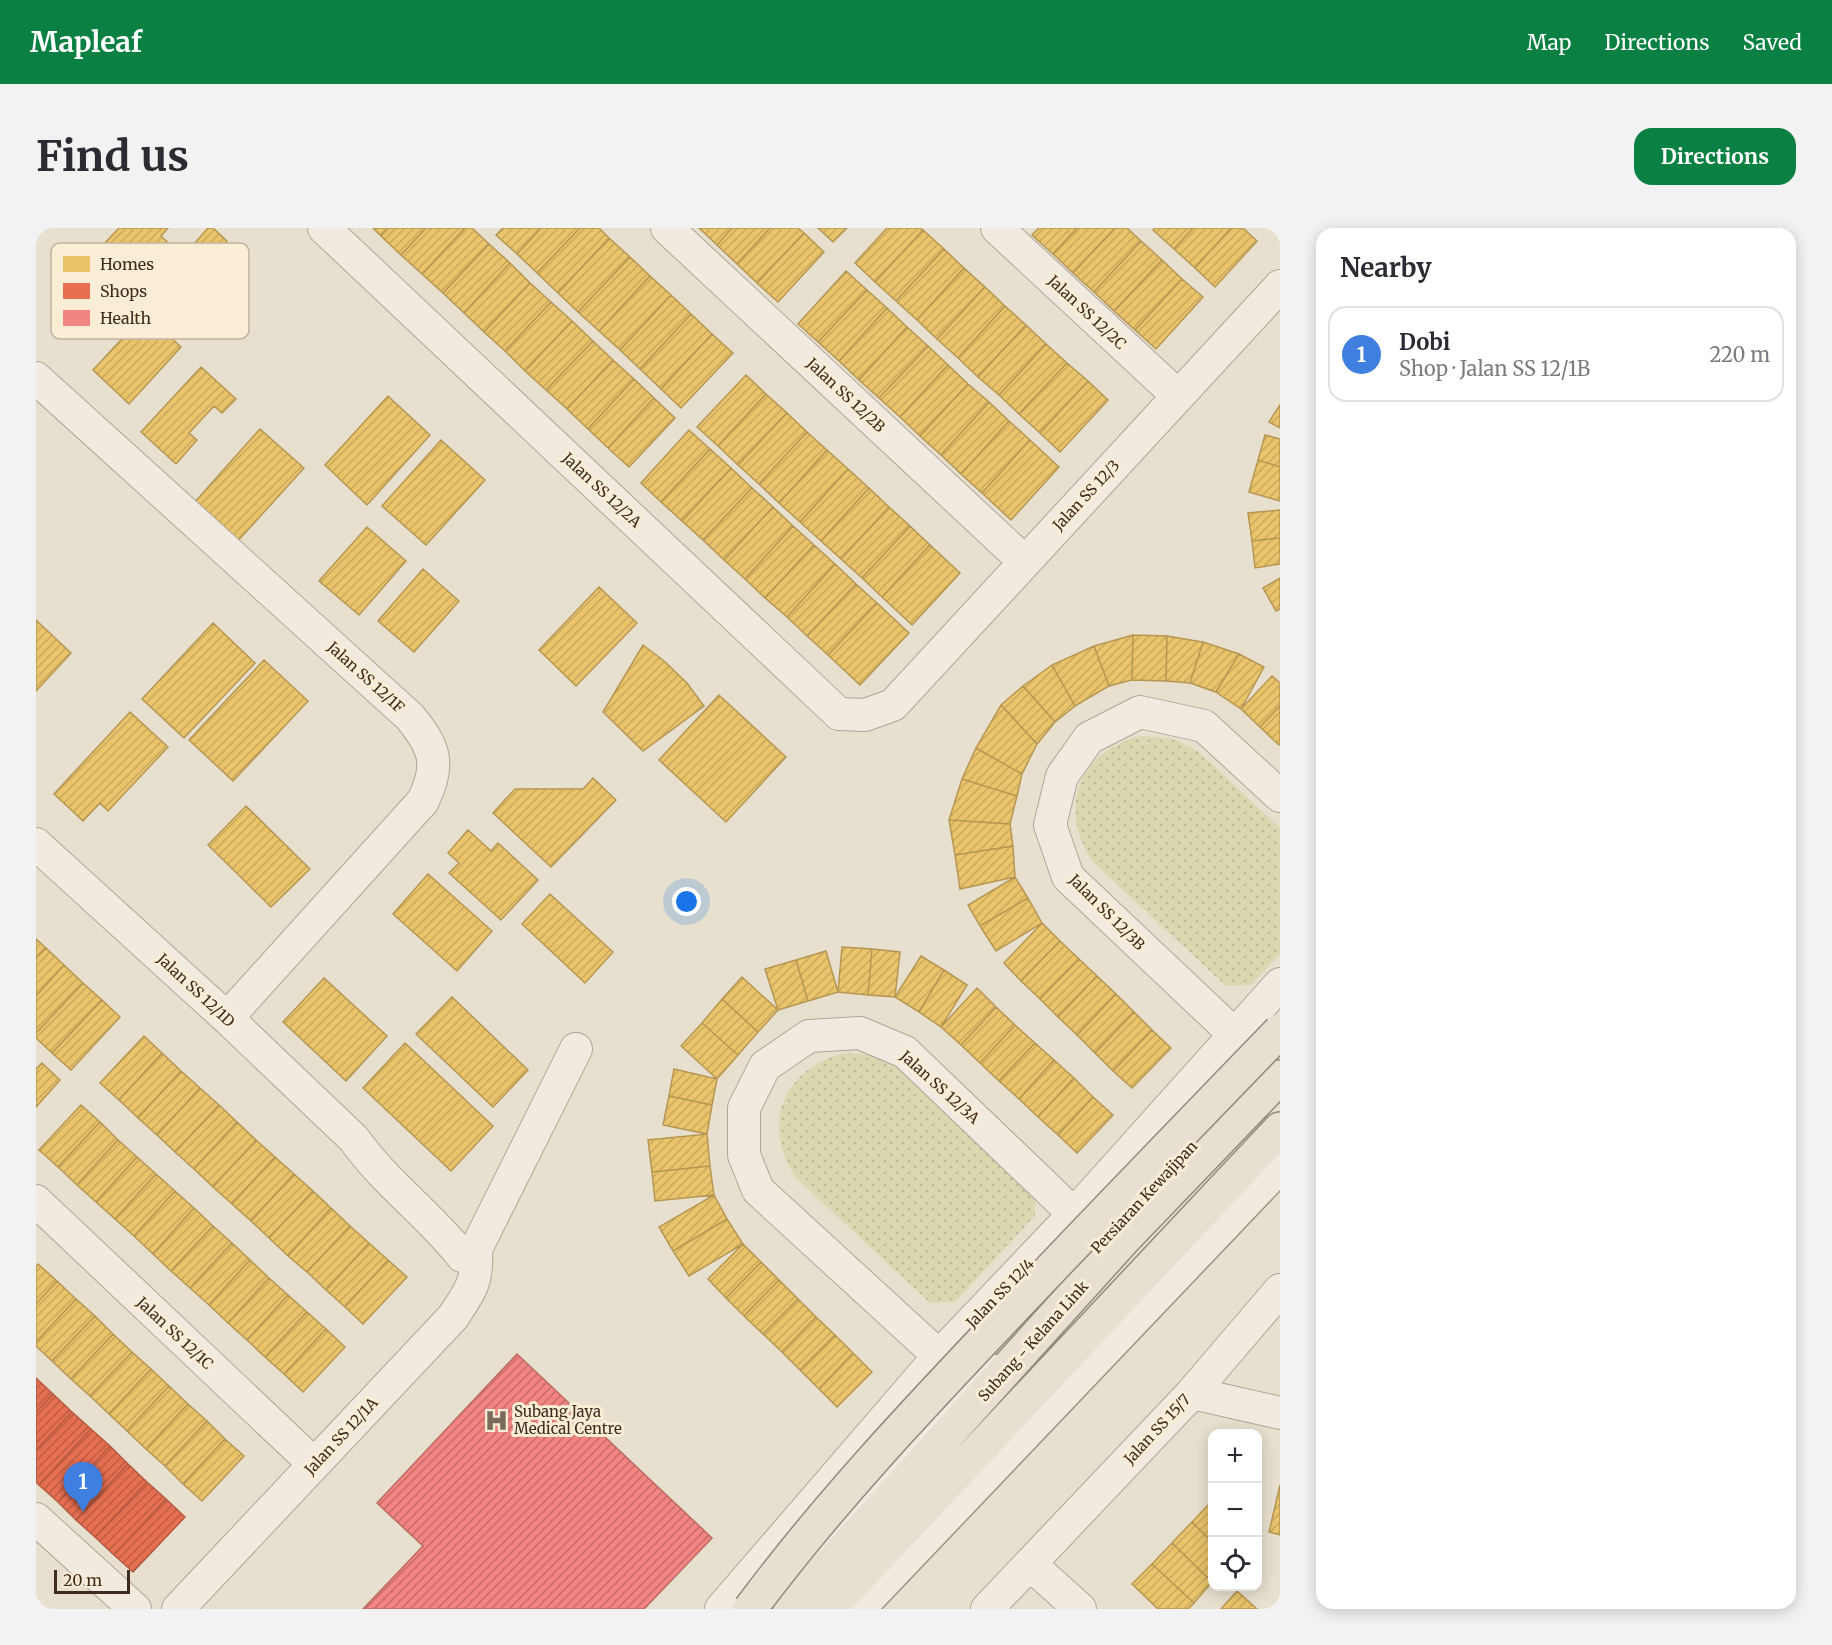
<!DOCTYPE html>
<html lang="en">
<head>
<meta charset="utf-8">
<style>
	body { margin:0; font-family:Merriweather,serif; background:#f2f2f3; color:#2b2b33 }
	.controls { position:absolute; right:18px; bottom:18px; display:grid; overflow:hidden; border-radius:12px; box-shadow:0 3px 15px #0003 }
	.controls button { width:54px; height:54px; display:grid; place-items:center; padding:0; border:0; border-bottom:2px solid #e1e1e2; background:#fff; color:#2b2b33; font:30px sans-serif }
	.scale { position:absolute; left:18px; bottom:15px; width:76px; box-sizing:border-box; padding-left:6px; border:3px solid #3e2c1e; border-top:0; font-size:16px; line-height:21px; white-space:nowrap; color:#3e2c1e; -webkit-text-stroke:4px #f9edd5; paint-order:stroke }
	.you { position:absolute; left:651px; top:674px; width:21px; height:21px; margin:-15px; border:4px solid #fff; border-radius:50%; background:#1a73e8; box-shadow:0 0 0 9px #1a73e833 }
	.badge { display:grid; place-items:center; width:39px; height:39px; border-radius:50%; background:#0b8043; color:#fff; font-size:20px; font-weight:700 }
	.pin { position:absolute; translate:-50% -50px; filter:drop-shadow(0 2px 3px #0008) }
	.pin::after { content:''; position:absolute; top:32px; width:21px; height:18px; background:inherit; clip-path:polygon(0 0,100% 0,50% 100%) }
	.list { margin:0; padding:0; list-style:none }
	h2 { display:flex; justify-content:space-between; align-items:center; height:78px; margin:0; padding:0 24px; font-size:26px }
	h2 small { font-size:20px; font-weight:400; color:#7c7c81 }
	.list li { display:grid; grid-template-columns:39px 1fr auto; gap:18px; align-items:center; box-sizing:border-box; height:96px; margin:0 12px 12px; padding:0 12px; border:2px solid #e1e1e2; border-radius:18px }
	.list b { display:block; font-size:22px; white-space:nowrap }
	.list p { margin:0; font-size:20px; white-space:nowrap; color:#7c7c81 }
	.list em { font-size:20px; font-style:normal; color:#7c7c81 }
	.icon { flex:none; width:33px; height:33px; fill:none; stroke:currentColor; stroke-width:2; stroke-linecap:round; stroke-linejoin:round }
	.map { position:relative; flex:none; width:1244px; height:1381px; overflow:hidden; border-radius:18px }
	header { display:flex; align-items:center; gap:36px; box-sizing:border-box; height:84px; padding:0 30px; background:#0b8043; color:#fff }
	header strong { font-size:28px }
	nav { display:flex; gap:33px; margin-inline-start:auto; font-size:21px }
	.intro { display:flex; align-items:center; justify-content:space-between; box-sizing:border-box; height:144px; padding:0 36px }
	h1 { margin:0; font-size:42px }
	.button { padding:15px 27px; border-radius:18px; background:#0b8043; color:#fff; font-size:21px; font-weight:700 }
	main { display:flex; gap:36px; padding:0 36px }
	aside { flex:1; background:#fff; border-radius:18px; box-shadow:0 3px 15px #0003 }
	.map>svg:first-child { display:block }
</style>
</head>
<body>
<header>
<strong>Mapleaf</strong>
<nav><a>Map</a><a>Directions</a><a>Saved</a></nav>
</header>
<div class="intro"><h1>Find us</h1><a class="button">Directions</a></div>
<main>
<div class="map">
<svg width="1244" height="1381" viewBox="0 0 1244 1381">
	<defs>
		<pattern id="park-dots" width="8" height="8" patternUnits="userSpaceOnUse" patternTransform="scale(1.5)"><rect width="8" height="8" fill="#d9d8b0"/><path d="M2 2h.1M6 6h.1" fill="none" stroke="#bbba97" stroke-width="1.8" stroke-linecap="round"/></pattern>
		<pattern id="homes-hatch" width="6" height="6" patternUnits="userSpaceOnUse" patternTransform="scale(1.5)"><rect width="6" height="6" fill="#e9c46a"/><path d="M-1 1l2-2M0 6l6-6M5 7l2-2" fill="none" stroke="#c9a95b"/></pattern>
		<pattern id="shops-hatch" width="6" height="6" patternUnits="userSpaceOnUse" patternTransform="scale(1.5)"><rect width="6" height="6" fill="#e76f51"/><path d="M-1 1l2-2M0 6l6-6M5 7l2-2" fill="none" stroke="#bd5b43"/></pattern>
		<pattern id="health-hatch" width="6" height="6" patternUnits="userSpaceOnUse" patternTransform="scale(1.5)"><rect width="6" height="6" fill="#f28482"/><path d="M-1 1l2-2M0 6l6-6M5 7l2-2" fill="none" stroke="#c56c6a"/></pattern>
	</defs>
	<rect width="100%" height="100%" fill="#e8e0ce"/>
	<path fill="url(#park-dots)" d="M1105 508 1135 510 1162 523 1244 600V726L1215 757 1190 758 1058 635C1020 582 1042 523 1105 508Z
		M809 825 839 827 866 840 998 964 999 988 919 1074 894 1075 761 951C724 899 746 840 809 825Z"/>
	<path fill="url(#homes-hatch)" stroke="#b69653" stroke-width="1.5" d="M83 0H132L125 8 140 22 109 54 68 16Z
		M172 0H177L191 13 176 30 189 42 149 88 118 62Z
		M337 0H352L345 8Z
		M352 0H390L365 27 345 8Z
		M390 0H429L386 46 365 27Z
		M429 0H436L453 16 407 65 386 46Z
		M467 0H505L481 26 460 7Z
		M505 0H544L501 45 481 26Z
		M544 0H563L573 10 522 65 501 45Z
		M663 0H696L681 17Z
		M696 0H734L701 36 681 17Z
		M734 0H762L768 5 721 55 701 36Z
		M782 0H811L797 14Z
		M851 0H884L887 2 839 54 819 35Z
		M1003 0H1041L1017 26 996 7Z
		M1041 0H1079L1037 45 1017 26Z
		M1079 0H1091L1105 13 1058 64 1037 45Z
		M1119 0H1157L1138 21 1117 2Z
		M1157 0H1195L1159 40 1138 21Z
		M1195 0H1207L1221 13 1179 59 1159 40Z
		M887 2 908 21 860 73 839 54Z
		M768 5 788 24 742 74 721 55Z
		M573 10 594 29 542 84 522 65Z
		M1105 13 1126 32 1078 83 1058 64Z
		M453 16 474 35 428 85 407 65Z
		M908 21 928 40 881 92 860 73Z
		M594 29 614 48 563 103 542 84Z
		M1126 32 1146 51 1099 102 1078 83Z
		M474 35 494 55 448 104 428 85Z
		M928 40 949 59 901 111 881 92Z
		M810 43 831 62 782 114 762 96Z
		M614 48 635 67 584 122 563 103Z
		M1146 51 1167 69 1120 121 1099 102Z
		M494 55 515 74 469 123 448 104Z
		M949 59 969 78 922 130 901 111Z
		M831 62 851 80 803 133 782 114Z
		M635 67 655 86 604 141 584 122Z
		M515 74 536 93 489 143 469 123Z
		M969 78 990 97 942 149 922 130Z
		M851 80 871 99 823 152 803 133Z
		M109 86 145 119 93 176 57 142Z
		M655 86 676 106 625 161 604 141Z
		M536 93 557 113 510 162 489 143Z
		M990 97 1010 116 963 167 942 149Z
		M871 99 892 118 843 170 823 152Z
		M676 106 697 125 645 180 625 161Z
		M557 113 577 132 531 181 510 162Z
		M1010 116 1031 135 983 186 963 167Z
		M892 118 912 137 864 189 843 170Z
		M577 132 598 151 552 201 531 181Z
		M1031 135 1052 153 1004 205 983 186Z
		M912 137 932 156 884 208 864 189Z
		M165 139 200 171 186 185 178 178 153 205 161 212 140 236 105 204Z
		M710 147 730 166 682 218 661 199Z
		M598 151 618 170 572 220 552 201Z
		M1052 153 1072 172 1024 224 1004 205Z
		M932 156 953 174 905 227 884 208Z
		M730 166 751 185 702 237 682 218Z
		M352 168 394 207 331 277 289 237Z
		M618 170 639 190 593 239 572 220Z
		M953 174 973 193 925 246 905 227Z
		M1244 177V200L1233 194Z
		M751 185 771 204 723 256 702 237Z
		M973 193 994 212 946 265 925 246Z
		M224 201 268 240 200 315 157 276Z
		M653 202 674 221 625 274 605 255Z
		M771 204 791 222 743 275 723 256Z
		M1229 207 1244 211V239L1222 232Z
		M405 212 449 252 390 317 346 278Z
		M994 212 1023 239 975 292 946 265Z
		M674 221 695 240 646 293 625 274Z
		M791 222 812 241 764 294 743 275Z
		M1222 232 1244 239V273L1213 264Z
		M695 240 716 260 667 312 646 293Z
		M812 241 833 260 785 313 764 294Z
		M716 260 737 279 688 332 667 312Z
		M833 260 853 279 805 331 785 313Z
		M737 279 757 298 709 351 688 332Z
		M853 279 874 298 826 350 805 331Z
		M1244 282V310L1216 313 1212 285Z
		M757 298 778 317 729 370 709 351Z
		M874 298 894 317 846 369 826 350Z
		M331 299 370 333 323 387 283 353Z
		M1244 310V336L1219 340 1216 313Z
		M778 317 799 336 751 389 729 370Z
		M894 317 924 345 876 397 846 369Z
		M799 336 820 356 771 408 751 389Z
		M387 341 423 373 378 424 342 393Z
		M1244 350V381L1240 383 1227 360Z
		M820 356 841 375 792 427 771 408Z
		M563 359 601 395 540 458 503 422Z
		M841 375 873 405 824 457 792 427Z
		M0 392 35 425 0 463Z
		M177 395 219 435 148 510 106 471Z
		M1097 407 1096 452 1073 458 1058 418Z
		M1097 407 1131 408 1130 453 1096 452Z
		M1131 408 1167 414 1154 455 1130 453Z
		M1167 414 1203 426 1180 464 1154 455Z
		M607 417 628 433 651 455 668 478 607 523 567 484Z
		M1058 418 1073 458 1039 478 1016 437Z
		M1203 426 1228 439 1205 481 1180 464Z
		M228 432 272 473 197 553 153 512Z
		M1016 437 1039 478 1019 494 987 458Z
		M1236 448 1244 455V478L1224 499 1205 481Z
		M987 458 1019 494 1001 516 965 477Z
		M683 467 750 529 690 594 623 532Z
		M965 477 1001 516 986 546 940 520Z
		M1244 478V516L1243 517 1224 499Z
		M94 484 132 519 72 583 64 575 47 593 18 566Z
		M940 520 986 546 981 568 926 551Z
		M557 550 580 572 515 639 457 585 479 561H547Z
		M926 551 981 568 974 596 913 592Z
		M210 578 274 641 235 679 172 617Z
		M913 592 974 596 977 618 919 627Z
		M432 602 455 623 462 615 502 652 465 692 413 645 423 635 412 625Z
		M977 618 979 649 924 661 919 627Z
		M392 646 456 703 421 743 357 686Z
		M979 649 992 670 944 698 932 677Z
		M514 666 577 724 549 755 486 696Z
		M992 670 1006 695 960 723 944 698Z
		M1006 695 1024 713 985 753 968 735Z
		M0 711 10 720 0 730Z
		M1024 713 1043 731 1004 771 985 753Z
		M806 719 836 721 832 767 802 764Z
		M10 720 28 737 0 768V730Z
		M836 721 864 724 859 769 832 767Z
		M790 723 802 764 772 773 760 732Z
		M885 728 908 742 883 784 859 769Z
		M1043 731 1061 748 1022 789 1004 771Z
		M760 732 772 773 742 782 729 741Z
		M28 737 47 755 0 805V768Z
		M908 742 931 757 905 799 883 784Z
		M1061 748 1080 766 1041 807 1022 789Z
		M706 749 742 782 722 804 686 771Z
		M288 750 351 808 310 853 247 794Z
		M47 755 66 772 16 825 0 810V805Z
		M941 760 960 779 925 817 905 799Z
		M1080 766 1098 784 1059 825 1041 807Z
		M416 769 492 842 457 879 380 806Z
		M686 771 722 804 702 827 666 795Z
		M66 772 84 789 35 842 16 825Z
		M960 779 979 797 944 835 925 817Z
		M1098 784 1116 802 1077 843 1059 825Z
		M666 795 702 827 681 851 645 818Z
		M979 797 999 815 963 853 944 835Z
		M1116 802 1135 820 1096 860 1077 843Z
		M108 808 126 825 83 872 64 855Z
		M369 815 457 898 415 943 327 860Z
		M999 815 1018 832 983 871 963 853Z
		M126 825 145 843 102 890 83 872Z
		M1018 832 1038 850 1002 889 983 871Z
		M6 835 24 852 0 879V841Z
		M638 841 681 851 676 877 633 868Z
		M145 843 164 860 121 907 102 890Z
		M1038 850 1057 869 1022 907 1002 889Z
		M164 860 183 877 139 924 121 907Z
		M633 868 676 877 671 906 627 897Z
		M1057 869 1077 887 1041 925 1022 907Z
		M45 877 64 894 22 939 3 922Z
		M183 877 201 894 158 941 139 924Z
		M64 894 82 912 41 957 22 939Z
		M201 894 220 912 177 959 158 941Z
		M671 906 674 938 616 944 612 912Z
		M82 912 101 929 60 974 41 957Z
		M220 912 239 929 196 976 177 959Z
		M101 929 120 946 79 991 60 974Z
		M239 929 258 946 215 993 196 976Z
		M674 938 678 967 619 973 616 944Z
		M120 946 139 963 98 1008 79 991Z
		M258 946 277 963 233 1010 215 993Z
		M139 963 158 980 117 1026 98 1008Z
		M277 963 295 980 252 1028 233 1010Z
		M678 967 691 991 637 1023 623 999Z
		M158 980 177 998 135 1043 117 1026Z
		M295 980 314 998 271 1044 252 1028Z
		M691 991 707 1016 653 1048 637 1023Z
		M177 998 196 1015 154 1060 135 1043Z
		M314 998 333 1015 290 1062 271 1044Z
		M196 1015 214 1032 173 1077 154 1060Z
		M333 1015 352 1032 309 1079 290 1062Z
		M707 1016 725 1034 690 1070 672 1051Z
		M214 1032 233 1050 192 1095 173 1077Z
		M352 1032 371 1049 327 1096 309 1079Z
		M725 1034 743 1052 708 1088 690 1070Z
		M2 1036 21 1053 0 1076V1039Z
		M233 1050 252 1067 211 1112 192 1095Z
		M743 1052 762 1071 727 1106 708 1088Z
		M21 1053 40 1071 0 1114V1076Z
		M252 1067 271 1084 229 1129 211 1112Z
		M40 1071 59 1088 16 1133 0 1118V1114Z
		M762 1071 780 1089 746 1124 727 1106Z
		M271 1084 290 1101 248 1146 229 1129Z
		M59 1088 77 1106 35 1151 16 1133Z
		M780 1089 799 1107 764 1142 746 1124Z
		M290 1101 309 1119 267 1164 248 1146Z
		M77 1106 96 1124 54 1168 35 1151Z
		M799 1107 817 1125 783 1161 764 1142Z
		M96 1124 115 1141 73 1186 54 1168Z
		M817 1125 836 1144 801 1179 783 1161Z
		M115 1141 133 1158 91 1203 73 1186Z
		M133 1158 152 1176 110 1221 91 1203Z
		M152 1176 171 1193 129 1238 110 1221Z
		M171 1193 189 1211 147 1256 129 1238Z
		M189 1211 208 1228 166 1273 147 1256Z
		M1244 1257V1307L1233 1304Z
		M1176 1273V1314L1156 1294Z
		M1156 1294 1176 1314V1354L1136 1315Z
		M1136 1315 1176 1354 1158 1375 1116 1336Z
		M1116 1336 1158 1375 1152 1381H1122L1096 1356Z
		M1201 1363 1221 1381H1185Z"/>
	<path fill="url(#shops-hatch)" stroke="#b45b42" stroke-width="1.5" d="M0 1150 17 1166 0 1184Z
		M17 1166 36 1184 0 1222V1184Z
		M36 1184 55 1201 3 1257 0 1254V1222Z
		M55 1201 74 1218 22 1274 3 1257Z
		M74 1218 92 1236 40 1292 22 1274Z
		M92 1236 111 1254 59 1309 40 1292Z
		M111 1254 130 1271 78 1327 59 1309Z
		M130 1271 149 1289 97 1344 78 1327Z"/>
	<path fill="url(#health-hatch)" stroke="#bc6a64" stroke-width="1.5" d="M481 1126 676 1310 608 1381H327L387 1318 341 1275Z"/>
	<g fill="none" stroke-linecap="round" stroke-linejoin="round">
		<defs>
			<path id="minor" d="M288 0 803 486 829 487 857 477 1244 58
				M631 0 989 334
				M961 0 1142 168
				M0 150 374 489C399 520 405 536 387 573L191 790
				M0 616 191 790 318 911C349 955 393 986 426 1028
				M1198 806 1032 649 1014 597 1026 548 1053 510 1104 484 1168 498 1244 568
				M0 973 278 1236
				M426 1028 440 1021 540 821
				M903 1128 722 962 708 927V880L729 838 773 808 824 805 869 824 1038 986
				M1156 1165 1244 1185
				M0 1291 99 1381
				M994 1336 1044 1381
				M142 1381 417 1089C435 1062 442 1054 440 1021
				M685 1381 903 1128 1038 986 1244 756
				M951 1381 1156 1165 1244 1062"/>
			<path id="secondary" d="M749 1358 950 1140
				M822 1381 1244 938"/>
			<path id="primary" d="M754 1381 1089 1010 1244 849
				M793 1381 1244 901"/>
		</defs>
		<use href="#minor" stroke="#ada597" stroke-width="34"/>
		<use href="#secondary" stroke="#9d9487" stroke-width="36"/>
		<use href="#primary" stroke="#938a7e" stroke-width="36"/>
		<use href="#minor" stroke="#f0eae1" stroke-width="32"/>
		<use href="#secondary" stroke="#f0eae1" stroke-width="33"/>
		<use href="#primary" stroke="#e7e0d2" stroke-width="33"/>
		<defs>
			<path id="primary-bridge" d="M714 1381C793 1275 883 1180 974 1084 1063 990 1154 896 1244 803"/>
		</defs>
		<use href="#primary-bridge" stroke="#938a7e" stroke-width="36" stroke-linecap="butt"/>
		<use href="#primary-bridge" stroke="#e7e0d2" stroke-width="33"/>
	</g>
	<defs>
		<symbol id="hospital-bare" viewBox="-9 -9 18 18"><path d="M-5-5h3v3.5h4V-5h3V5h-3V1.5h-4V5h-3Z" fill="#7a6b5c" stroke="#f9edd5" stroke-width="2.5" paint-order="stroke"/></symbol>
	</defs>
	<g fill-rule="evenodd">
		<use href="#hospital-bare" x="444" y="1176" width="33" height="33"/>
	</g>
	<g text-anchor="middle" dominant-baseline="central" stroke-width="6" stroke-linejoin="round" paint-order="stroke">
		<g font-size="15" fill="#3e2c1e" stroke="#f9edd5">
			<text transform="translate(1051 84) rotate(43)">Jalan SS 12/2C</text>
			<text transform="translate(810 167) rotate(43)">Jalan SS 12/2B</text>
			<text transform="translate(566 262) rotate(43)">Jalan SS 12/2A</text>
			<text transform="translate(1050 267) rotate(-47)">Jalan SS 12/3</text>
			<text transform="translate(330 449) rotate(42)">Jalan SS 12/1F</text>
			<text transform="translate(1071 684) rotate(45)">Jalan SS 12/3B</text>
			<text transform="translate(160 762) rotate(43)">Jalan SS 12/1D</text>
			<text transform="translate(904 859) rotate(42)">Jalan SS 12/3A</text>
			<text transform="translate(1108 969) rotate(-47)">Persiaran Kewajipan</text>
			<text transform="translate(964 1065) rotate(-46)">Jalan SS 12/4</text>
			<text transform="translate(139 1105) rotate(43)">Jalan SS 12/1C</text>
			<text transform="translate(997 1113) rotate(-48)">Subang - Kelana Link</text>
			<text transform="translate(1121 1201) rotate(-47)">Jalan SS 15/7</text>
			<text transform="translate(305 1208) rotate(-47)">Jalan SS 12/1A</text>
		</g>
		<g font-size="15" fill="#3e2c1e" stroke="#f9edd5" text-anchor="start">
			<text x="478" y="1183">Subang Jaya<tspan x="478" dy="17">Medical Centre</tspan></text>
		</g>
	</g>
	<rect x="15" y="15" width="198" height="96" rx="9" fill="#f9edd5" stroke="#c1b39e" stroke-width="1.5"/>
	<rect x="27" y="28" width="27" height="16" fill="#e9c46a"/>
	<rect x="27" y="55" width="27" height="16" fill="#e76f51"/>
	<rect x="27" y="82" width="27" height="16" fill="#f28482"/>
	<g font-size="16" fill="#3e2c1e">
		<text x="64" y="42">Homes</text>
		<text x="64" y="69">Shops</text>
		<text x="64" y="96">Health</text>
	</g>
</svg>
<div class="controls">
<button>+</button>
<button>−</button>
<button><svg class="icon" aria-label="locate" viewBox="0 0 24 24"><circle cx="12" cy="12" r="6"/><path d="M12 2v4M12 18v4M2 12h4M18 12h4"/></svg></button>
</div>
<div class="scale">20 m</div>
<div class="you"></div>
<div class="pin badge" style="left:47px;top:1284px;background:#3f7fe0">1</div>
</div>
<aside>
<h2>Nearby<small></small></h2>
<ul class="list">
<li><span class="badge" style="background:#3f7fe0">1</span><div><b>Dobi</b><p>Shop · Jalan SS 12/1B</p></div><em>220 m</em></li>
</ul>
</aside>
</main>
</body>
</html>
